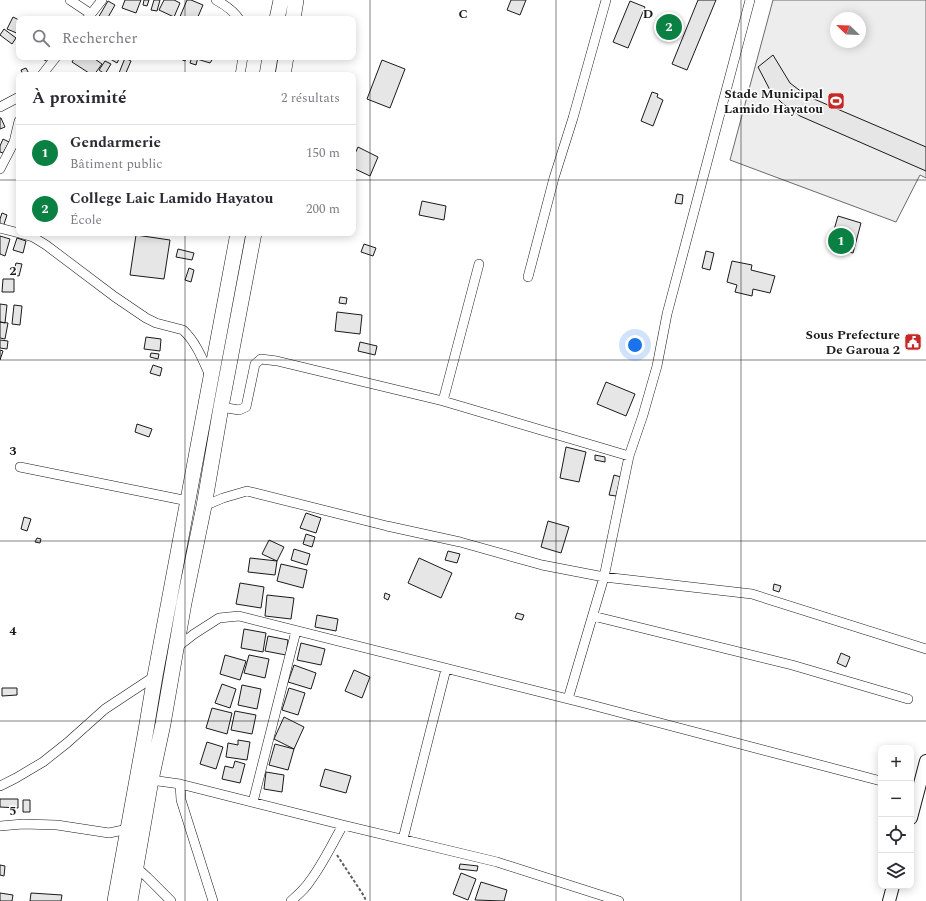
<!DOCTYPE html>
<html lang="fr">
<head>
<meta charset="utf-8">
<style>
	body { margin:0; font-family:Spectral,serif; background:#f7f7f7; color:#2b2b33 }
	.controls { position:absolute; right:12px; bottom:12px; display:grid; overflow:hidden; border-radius:8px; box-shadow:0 2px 10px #0003 }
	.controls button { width:36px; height:36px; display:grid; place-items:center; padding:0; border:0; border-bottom:1px solid #e1e1e2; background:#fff; color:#2b2b33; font:20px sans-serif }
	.compass { position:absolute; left:830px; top:12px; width:36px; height:36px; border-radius:50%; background:#fff; box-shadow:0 2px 10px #0003; rotate:293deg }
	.you { position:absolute; left:635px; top:345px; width:14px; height:14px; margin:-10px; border:3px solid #fff; border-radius:50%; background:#1a73e8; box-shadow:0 0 0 6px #1a73e833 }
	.badge { display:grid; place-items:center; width:26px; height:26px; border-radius:50%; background:#0b8043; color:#fff; font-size:13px; font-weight:700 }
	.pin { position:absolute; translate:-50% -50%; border:2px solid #fff; box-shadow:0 1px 4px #0006 }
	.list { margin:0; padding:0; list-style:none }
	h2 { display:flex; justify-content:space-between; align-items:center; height:52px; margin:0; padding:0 16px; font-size:17px }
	h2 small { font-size:13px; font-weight:400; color:#7c7c81 }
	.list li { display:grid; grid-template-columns:26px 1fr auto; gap:12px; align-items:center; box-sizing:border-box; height:56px; padding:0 16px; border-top:1px solid #e1e1e2 }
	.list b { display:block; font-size:15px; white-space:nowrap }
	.list p { margin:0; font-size:13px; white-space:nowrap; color:#7c7c81 }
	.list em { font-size:13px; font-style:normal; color:#7c7c81 }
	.icon { flex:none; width:22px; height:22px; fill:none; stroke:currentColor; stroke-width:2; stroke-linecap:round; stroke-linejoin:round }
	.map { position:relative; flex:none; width:926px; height:901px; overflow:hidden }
	.search { position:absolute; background:#fff; box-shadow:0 2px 10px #0003; left:16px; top:16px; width:340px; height:44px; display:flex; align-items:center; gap:10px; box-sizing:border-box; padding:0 14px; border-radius:8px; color:#7c7c81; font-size:15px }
	.panel { position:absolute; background:#fff; box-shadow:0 2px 10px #0003; left:16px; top:72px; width:340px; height:164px; border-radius:8px }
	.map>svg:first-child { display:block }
</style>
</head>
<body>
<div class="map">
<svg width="926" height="901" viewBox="0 0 926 901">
	<rect width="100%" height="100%" fill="#fff"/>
	<path fill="#ededed" stroke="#6a6a6a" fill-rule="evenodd" d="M773 0H926V178L920 175 896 222 730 160ZM836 18H860V42H836Z"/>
	<path fill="#e6e6e6" stroke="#1a1a1a" d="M125 0H141L136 13 122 8Z
		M144 0H149L147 6 143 5Z
		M154 0H160L157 11 151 10Z
		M164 0H174L180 3 174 17 159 10Z
		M187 0H191L203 5 197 19H179Z
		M511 0H526L520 15 507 10Z
		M698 0H716L687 70 672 64Z
		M108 1 115 5 107 19H99L98 18Z
		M630 1 645 7 628 48 613 42Z
		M13 17 19 20V34L7 29Z
		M4 29 16 38 12 44 0 35Z
		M773 55 790 83 807 96 926 147V171L800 116 782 103 771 92 758 67Z
		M39 57H50L48 62Z
		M75 57H92L102 64 94 75H92L72 62Z
		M107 57H120L117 63Z
		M179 57H187L185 61 178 58Z
		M192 57H198L196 65 190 63Z
		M198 57H205L212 60 210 63 197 59Z
		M125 58 131 61 125 75H123L119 73Z
		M382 60 405 69 390 108 367 99Z
		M105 61 111 64 105 74 99 70Z
		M26 68 29 74 23 75 21 70Z
		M652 92 658 94 657 97 663 100 653 126 641 121Z
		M0 118H1L5 127 0 129Z
		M3 139 9 142 3 153 0 152V146Z
		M358 147 378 157 370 176 353 168V158Z
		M677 194 683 195 682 204 675 203Z
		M422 201 446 206 444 220 419 215Z
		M2 213 7 215 3 227 0 226V219Z
		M838 216 861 223 853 253 829 247Z
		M136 235 170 240 164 279 130 275Z
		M0 236 10 239 5 256 0 254Z
		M17 238 26 241 23 253 13 250Z
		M364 244 376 248 373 256 361 252Z
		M178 249 194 253 192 260 176 257Z
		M706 251 714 253 710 270 702 268Z
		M732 261 752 265 751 270 775 276 770 293 753 289 752 296 735 292 737 285 727 282Z
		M16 263 22 264 19 276 13 275Z
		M189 268 194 270 191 282 185 280Z
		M3 279H14V292H2Z
		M340 297 347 298 346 304 339 303Z
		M0 304 7 305 5 323 0 322Z
		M14 305 22 306 20 325 12 324Z
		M337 312 362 315 360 334 335 331Z
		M0 322 8 323 5 339 0 338Z
		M146 337 161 339 160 351 144 349Z
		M0 340 8 341 7 349 0 348Z
		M360 342 377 346 375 355 358 351Z
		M0 350 3 351 0 360Z
		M151 353 159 354 158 359 150 357Z
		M153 365 162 368 160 376 150 373Z
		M606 382 635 394 626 416 597 404Z
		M137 424 152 429 149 437 135 432Z
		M566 447 586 452 579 482 560 478Z
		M595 455 605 457V462L595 460Z
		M614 475 621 477 616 496 609 495Z
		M306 513 321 518 316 533 300 528Z
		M24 517 31 519 27 531 21 529Z
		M548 521 569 527 561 553 541 547Z
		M306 534 315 537 312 547 303 544Z
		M37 538 41 539 40 543 35 542Z
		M269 540 284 547 277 561 262 554Z
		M294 549 310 554 307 565 291 560Z
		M448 551 460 554 457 563 445 560Z
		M250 558 277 561 275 575 248 572Z
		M419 558 452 573 441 598 408 583Z
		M281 564 307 570 303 588 277 581Z
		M240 583 264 587 261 608 236 604Z
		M774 584 781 586 779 592 773 590Z
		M385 593 390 595 388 600 384 598Z
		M267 595 294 598 291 619 265 616Z
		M517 613 524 615 522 620 515 618Z
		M317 615 338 619 336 631 315 627Z
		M244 629 266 633 263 652 241 648Z
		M268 636 288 640 286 655 265 651Z
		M301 643 325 649 321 665 297 660Z
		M841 653 850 657 846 667 837 663Z
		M225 655 246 661 240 680 220 674Z
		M249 655 269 659 265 678 244 673Z
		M294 665 316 673 311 689 288 682Z
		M354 670 370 677 362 698 345 691Z
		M222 684 236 689 230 708 215 703Z
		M242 685 261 689 257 709 238 705Z
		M2 688H17V695L2 696Z
		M289 688 305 693 298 715 282 710Z
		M212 708 232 713 227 734 206 728Z
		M235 711 256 715 252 734 231 730Z
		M284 717 304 727 294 749 274 739Z
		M238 740 250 742 247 760 226 757 228 743 238 745Z
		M207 742 223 747 216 769 200 764Z
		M275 744 294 749 288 770 269 765Z
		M235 761 245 764 240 783 222 779 225 766 233 768Z
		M325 769 351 776 346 793 320 786Z
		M266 772 284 775 282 792 264 789Z
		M0 799H18V808L0 807Z
		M23 800H30V812H23Z
		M460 864 478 866 477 871 459 869Z
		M0 865 5 866 4 876 0 875Z
		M461 873 476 879 468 900 453 894Z
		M481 882 507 890 504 901 475 900Z
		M0 893 13 895 12 901H0Z
		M31 893 62 895 61 901H30Z"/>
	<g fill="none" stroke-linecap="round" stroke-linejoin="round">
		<defs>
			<path id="minor" d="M70 0 91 14
				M216 0C225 5 233 10 239 19
				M87 19 102 0
				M42 75 56 57
				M240 75 243 57
				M0 107 19 97
				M0 169 14 142 19 121
				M0 228 19 233
				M19 233 33 237 46 245 115 297 146 318 156 323 183 330C196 342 203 360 210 376
				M528 277 554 178 573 118 606 0
				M443 401 479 264
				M221 407 239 410 246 407 255 364 261 359 277 361 443 401 629 456
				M20 467 188 501
				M204 506 223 498 247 491 387 526 460 542 542 565 604 577 752 594 926 649
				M593 616 792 665 908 699
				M176 648 194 634 219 618 239 616 584 703 881 781
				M568 699 604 577 629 456 643 415 657 366 667 314 750 0
				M151 780 180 784 343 825 497 862 619 901
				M180 784 181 800 213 901
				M0 786 16 778 43 762 67 743 105 709 155 676
				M253 802 296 631
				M0 826 23 824 57 825 109 833 128 829
				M403 839 446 669
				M136 867 147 877 171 901
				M291 901C298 895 305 889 310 881 323 864 332 844 343 825"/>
			<path id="tertiary" d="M911 818 926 761
				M889 901 893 886"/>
			<path id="primary" d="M277 19 281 0
				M293 19 296 0
				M267 75 270 57
				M283 75 286 57
				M115 901 146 730 155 676 238 233
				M130 901 151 780 163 724 184 603 204 506 221 407 254 233"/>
		</defs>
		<use href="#minor" stroke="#1a1a1a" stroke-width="10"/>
		<use href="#tertiary" stroke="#1a1a1a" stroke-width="14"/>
		<use href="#primary" stroke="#1a1a1a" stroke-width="16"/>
		<path stroke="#5f5f5f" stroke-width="2" stroke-dasharray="3 2" stroke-linecap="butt" d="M337 855 364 896 366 901"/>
		<use href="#minor" stroke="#fff" stroke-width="9"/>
		<use href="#tertiary" stroke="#fff" stroke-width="12"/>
		<use href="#primary" stroke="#fff" stroke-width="15"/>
	</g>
	<path fill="none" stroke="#1a1a1a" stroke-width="1" stroke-opacity="0.55" d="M185 0V19M370 0V901M556 0V901M741 0V901M185 57V75M0 180H19M353 180H926M185 233V901M0 360H926M0 541H926M0 721H926"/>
	<defs>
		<symbol id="stadium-square" viewBox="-11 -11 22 22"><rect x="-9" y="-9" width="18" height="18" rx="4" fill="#c62828" stroke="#fff"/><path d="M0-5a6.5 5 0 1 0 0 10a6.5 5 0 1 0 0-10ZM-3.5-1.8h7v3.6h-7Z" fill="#fff"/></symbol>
		<symbol id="civic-square" viewBox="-11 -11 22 22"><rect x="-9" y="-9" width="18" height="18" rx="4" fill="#c62828" stroke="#fff"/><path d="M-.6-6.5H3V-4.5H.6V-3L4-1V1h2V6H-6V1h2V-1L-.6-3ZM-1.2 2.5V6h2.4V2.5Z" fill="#fff"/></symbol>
	</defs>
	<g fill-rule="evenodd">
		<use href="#stadium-square" x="826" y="91" width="20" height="20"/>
		<use href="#civic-square" x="903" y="332" width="20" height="20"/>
	</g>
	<g text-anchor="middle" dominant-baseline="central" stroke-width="3" stroke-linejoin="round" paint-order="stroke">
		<g font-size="13" font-weight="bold" fill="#1a1a1a" stroke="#fff" text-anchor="end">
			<text x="823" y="94">Stade Municipal<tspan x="823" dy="15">Lamido Hayatou</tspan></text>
			<text x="900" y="335">Sous Prefecture<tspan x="900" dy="15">De Garoua 2</tspan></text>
		</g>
	</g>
	<g font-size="13" text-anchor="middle" font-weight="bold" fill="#1a1a1a" stroke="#fff" stroke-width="3" stroke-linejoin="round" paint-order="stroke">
		<text x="463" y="18">C</text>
		<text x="648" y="18">D</text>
		<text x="13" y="275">2</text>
		<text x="13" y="455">3</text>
		<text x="13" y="635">4</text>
		<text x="13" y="815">5</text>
	</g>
</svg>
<div class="controls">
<button>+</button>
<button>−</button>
<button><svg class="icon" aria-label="locate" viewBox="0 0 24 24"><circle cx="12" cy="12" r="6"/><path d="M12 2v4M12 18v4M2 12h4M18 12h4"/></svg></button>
<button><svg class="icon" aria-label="layers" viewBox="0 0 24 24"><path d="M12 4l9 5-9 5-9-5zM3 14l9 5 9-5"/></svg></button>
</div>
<svg class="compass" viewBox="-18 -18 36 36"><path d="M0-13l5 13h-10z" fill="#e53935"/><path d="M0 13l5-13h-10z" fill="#7c7c81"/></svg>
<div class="you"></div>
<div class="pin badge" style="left:841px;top:241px">1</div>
<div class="pin badge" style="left:669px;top:27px">2</div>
<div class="search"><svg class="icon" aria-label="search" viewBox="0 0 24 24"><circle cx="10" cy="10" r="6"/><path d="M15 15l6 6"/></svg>Rechercher</div>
<section class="panel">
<h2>À proximité<small>2 résultats</small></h2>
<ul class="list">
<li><span class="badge">1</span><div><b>Gendarmerie</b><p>Bâtiment public</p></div><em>150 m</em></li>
<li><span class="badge">2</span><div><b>College Laic Lamido Hayatou</b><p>École</p></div><em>200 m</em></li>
</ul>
</section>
</div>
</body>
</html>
